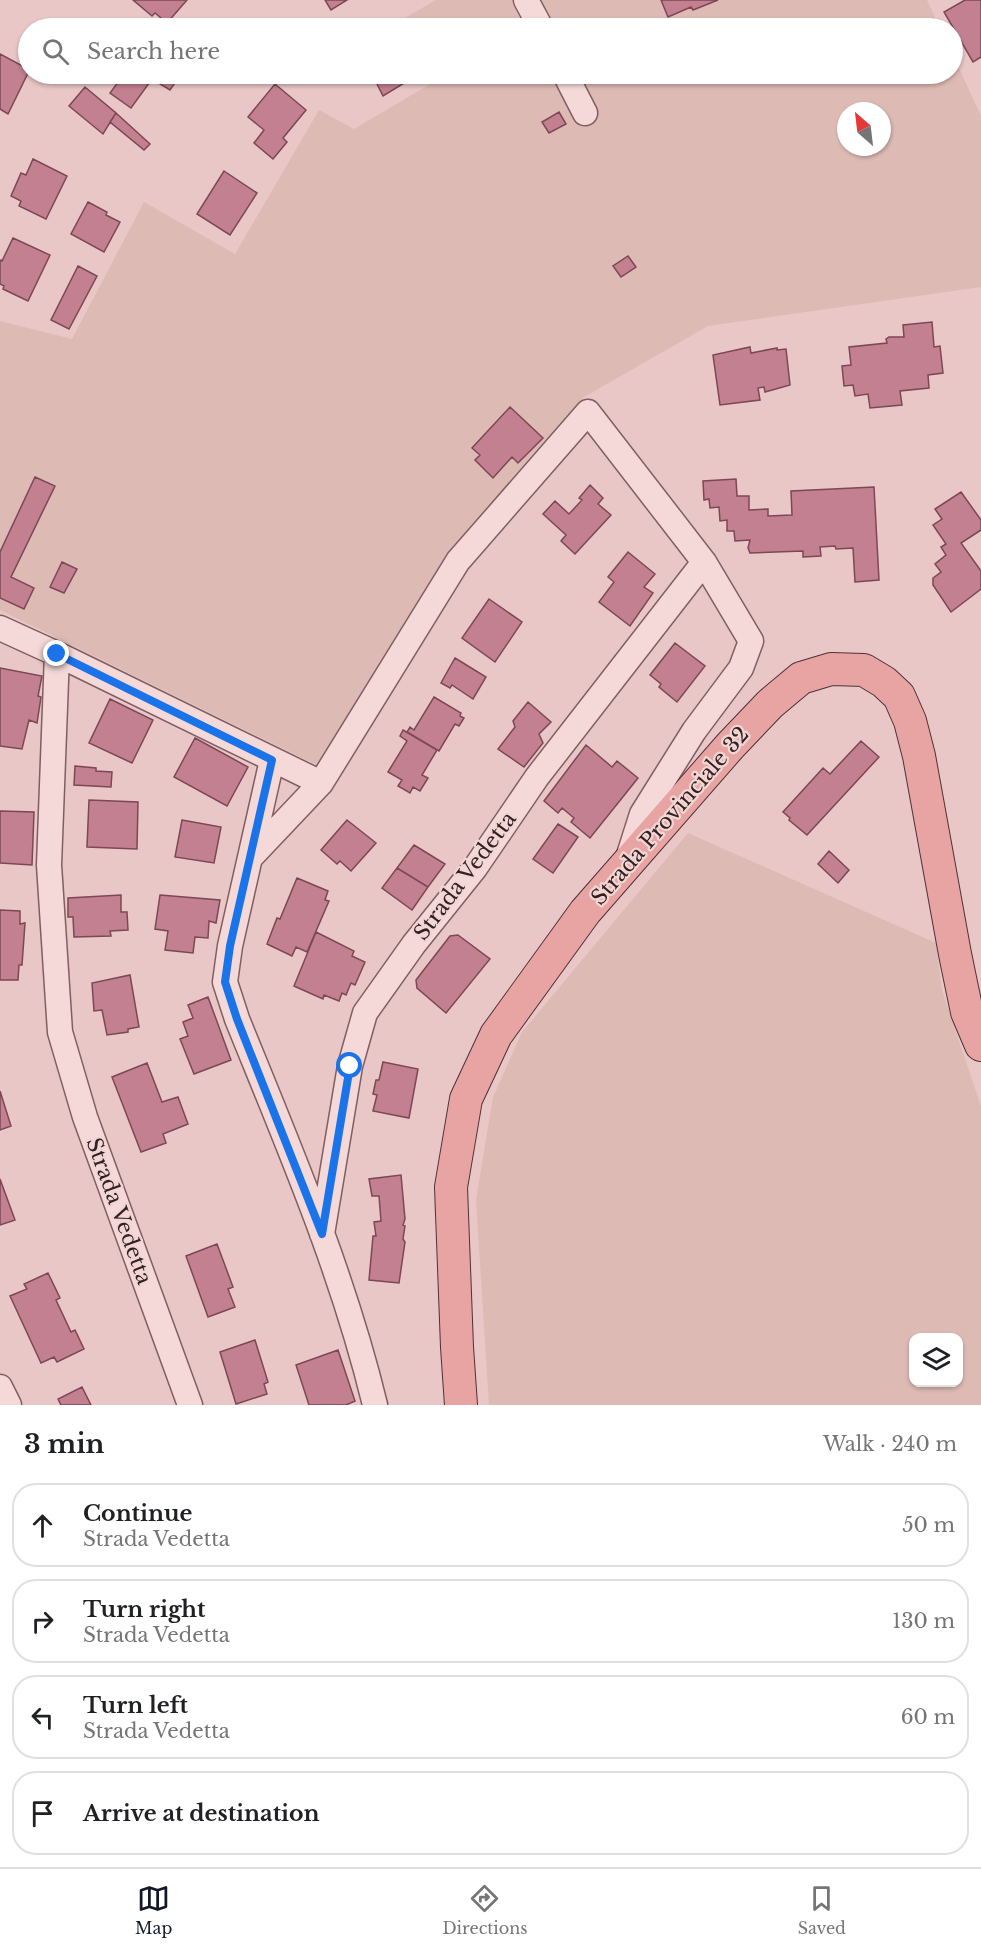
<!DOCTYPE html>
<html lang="en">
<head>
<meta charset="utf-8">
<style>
	body { margin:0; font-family:"Libre Baskerville",serif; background:#f6f6f6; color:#202124 }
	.controls { position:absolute; right:18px; bottom:18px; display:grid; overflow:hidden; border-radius:12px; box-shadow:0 2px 4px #0004 }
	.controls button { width:54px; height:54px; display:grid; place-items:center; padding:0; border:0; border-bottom:2px solid #e0e0e0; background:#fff; color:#202124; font:30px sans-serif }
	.compass { position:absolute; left:837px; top:102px; width:54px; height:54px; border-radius:50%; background:#fff; box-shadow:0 2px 4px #0004; rotate:332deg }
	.stop { position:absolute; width:18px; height:18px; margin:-14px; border:4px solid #1a73e8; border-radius:50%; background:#fff }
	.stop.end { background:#1a73e8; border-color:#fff; box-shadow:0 2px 6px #0008 }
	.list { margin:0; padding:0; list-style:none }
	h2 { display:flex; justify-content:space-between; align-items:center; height:78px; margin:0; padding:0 24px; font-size:26px }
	h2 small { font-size:20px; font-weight:400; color:#757577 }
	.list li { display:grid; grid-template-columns:39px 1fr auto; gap:18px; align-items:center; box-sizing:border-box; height:84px; margin:0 12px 12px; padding:0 12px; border:2px solid #e0e0e0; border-radius:24px }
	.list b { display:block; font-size:22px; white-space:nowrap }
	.list p { margin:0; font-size:20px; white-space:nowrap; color:#757577 }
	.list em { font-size:20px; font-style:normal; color:#757577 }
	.icon { flex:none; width:33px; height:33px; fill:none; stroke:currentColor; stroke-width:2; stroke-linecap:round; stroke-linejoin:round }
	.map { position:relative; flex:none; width:981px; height:1405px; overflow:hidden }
	.search { position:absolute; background:#fff; box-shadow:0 2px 4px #0004; left:18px; right:18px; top:18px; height:66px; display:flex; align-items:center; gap:15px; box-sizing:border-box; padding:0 21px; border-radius:33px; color:#757577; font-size:22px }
	.sheet { height:462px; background:#fff }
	nav { display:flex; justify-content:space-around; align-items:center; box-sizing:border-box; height:84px; border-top:2px solid #e0e0e0; background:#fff; font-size:16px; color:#757577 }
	nav a { display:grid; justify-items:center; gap:3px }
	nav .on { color:#111827 }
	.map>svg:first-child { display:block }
</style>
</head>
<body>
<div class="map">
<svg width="981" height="1405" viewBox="0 0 981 1405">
	<rect width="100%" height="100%" fill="#e8c7c6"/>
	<path fill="#ddbbb4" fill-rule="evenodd" d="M436 0H927L940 28H407L403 19Z
		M953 55 981 116V287L708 326 584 397 496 500 431 581 323 768 0 610V321L72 339 144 202 235 254 319 110 354 129 432 83 429 74H952ZM846 111H882V147H846Z
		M688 833 936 943 942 990 981 1106V1405H489L476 1200 493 1097 522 1032ZM914 1338H958V1382H914Z"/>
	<path fill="#c28090" stroke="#7d4755" stroke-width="1.5" d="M133 0H187L167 23 155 13 152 16Z
		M325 0H347L331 10Z
		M661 0H718L693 10 691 7 668 17Z
		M965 0H981V57L973 62 944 12Z
		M0 54 28 69V73L8 114 0 109Z
		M124 74H181L170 90 152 79 131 108 110 93Z
		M372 74H412L404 78 406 82 383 96Z
		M275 84 306 110 283 138 287 142 273 159 254 143 264 130 248 117Z
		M85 87 116 113 103 134 69 106Z
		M559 112 566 124 549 133 542 122Z
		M116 113 150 144 144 150 110 122Z
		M33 159 67 176 46 219 19 206 21 201 11 196 21 173 26 175Z
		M224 171 257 193 230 235 197 214Z
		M88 202 107 212 106 215 120 222 104 252 71 234Z
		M13 238 50 255 28 301 3 289 4 286 0 284V261L1 260 2 261Z
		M628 256 636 267 621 277 613 266Z
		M78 266 97 276 69 329 51 320Z
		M932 322 934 347 940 346 943 373 928 375 929 388 900 391 902 405 870 408 868 394 855 396 853 385 844 386 842 366 851 365 849 347 887 343 886 339 889 337H904L903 325Z
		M750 347 751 353 777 348V350L786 349 790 385 765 392 764 387 758 388 760 400 720 405 713 355Z
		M510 407 543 438 518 463 512 457 493 478 475 460 480 455 472 448Z
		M35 477 55 486 11 577 34 588 24 609 0 598V552Z
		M736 479 737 496H749V510L768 509V516L792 515 791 491 874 487 879 580 855 582 853 548 836 549 835 546 820 547 821 556 803 557V551L750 553 748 548 750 540 735 541 734 531H727V520L720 521 719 507 710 508 709 499 704 500 703 481Z
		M590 485 603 498 598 504 611 515 575 554 561 541 566 535 543 514 555 501 569 514 582 500 579 498Z
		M961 492 981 520V530L961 543 981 571V589L951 612 933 585V578L941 572 935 564 946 555 941 547 946 544 933 525 942 519 935 509Z
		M628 552 655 574 644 587 653 593 630 626 599 602 614 582 608 577Z
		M62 562 77 569 64 593 50 587Z
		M489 599 522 622 495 662 462 638Z
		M675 643 705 666 677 702 659 687 661 684 650 675Z
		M455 658 486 677 473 699 452 685 450 688 441 683Z
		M0 668 42 676 38 696 41 697 37 723 29 720 22 749 0 746Z
		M434 697 461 713 460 716 464 718 459 726 455 724 439 751 407 732 410 727 414 730Z
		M110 699 153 720 132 763 89 743Z
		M528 702 551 722 539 734 543 743 524 767 498 749 515 727 513 721Z
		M403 730 437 750 422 775 428 778 420 791 413 787 410 793 398 786 402 780 388 772 407 741 400 736Z
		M195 738 248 767 227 806 174 777Z
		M861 741 879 757 807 835 789 820 790 818 783 812 823 768 830 774Z
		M586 745 612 767 617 761 638 778 590 838 571 822 574 818 562 808 558 813 544 801Z
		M75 766 96 768V771L112 772 111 787 74 785Z
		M89 800 138 802 137 849 87 847Z
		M0 811 34 812 32 865 0 863Z
		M182 820 221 827 214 863 175 857Z
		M347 820 376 843 351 871 340 861 337 864 321 850Z
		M558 824 578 837 553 873 533 859Z
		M414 845 445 864 428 887 397 868Z
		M829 851 849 870 838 883 818 864Z
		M397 868 428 887 412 910 382 888Z
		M297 878 328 891 325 900 329 901 307 952 296 947 292 956 267 944 277 918 280 919Z
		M121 895V912H127L128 930 110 931 111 936 74 937 73 917H68V898Z
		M160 895 220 900 216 923 209 921 208 938 195 937 193 953 165 950 168 931 155 929Z
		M0 910 20 911V924L25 923 22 965H19L18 980H0Z
		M316 932 354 951 352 956 365 962 355 985 351 983 346 995 342 993 339 1001 324 995 323 999 294 986Z
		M458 935 490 959 446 1013 417 988 416 980 450 936Z
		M130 975 139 1027 128 1029V1032L107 1035 102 1010 94 1011 92 983Z
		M208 997 231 1060 194 1074 180 1039 188 1036 183 1022 193 1018 188 1005Z
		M383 1062 418 1069 409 1118 373 1111 377 1095 373 1094 376 1080H379Z
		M147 1063 162 1102 178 1097 188 1124 163 1134 166 1143 141 1152 112 1077Z
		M0 1091 11 1126 0 1130Z
		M401 1175 405 1219 403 1225 405 1226 403 1239 405 1242 399 1283 369 1280 373 1236H376L374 1222 381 1221 379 1196H372L369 1179Z
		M0 1179 15 1220 0 1225Z
		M217 1244 233 1287 228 1289 235 1307 208 1317 186 1256Z
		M48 1273 60 1298 56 1300 71 1332 75 1330 84 1349 57 1362 54 1357 41 1363 10 1296 27 1289 24 1284Z
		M255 1340 268 1382 264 1384 267 1394 236 1404 220 1352Z
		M338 1350 355 1401 346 1405H309L296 1365Z
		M82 1387 91 1405H61L58 1399Z"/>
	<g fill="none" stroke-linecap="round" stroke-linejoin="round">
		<defs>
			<path id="minor" d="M526 0 541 28
				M565 74 585 113
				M0 628 57 654 321 783
				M57 654 49 865 60 1032 85 1117 190 1405
				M272 760 230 946 225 982 237 1019C288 1145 343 1272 375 1405
				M250 858 321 783 458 561 588 412 704 562 751 641 741 668 694 731 642 814 628 858
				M322 1234 350 1066 365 1013 414 944 475 868 537 777 704 562
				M0 1387 9 1405"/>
			<path id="major" d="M461 1405 457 1347 451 1187 466 1099 496 1035 585 912 730 746 770 704 801 678 831 669 864 670 884 682 899 696 910 721 919 756 955 954 967 1012 981 1045"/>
		</defs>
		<use href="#minor" stroke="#815e62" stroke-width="27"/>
		<use href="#major" stroke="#4f3137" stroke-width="34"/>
		<use href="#minor" stroke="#f4d9d8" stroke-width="24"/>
		<use href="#major" stroke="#e7a4a2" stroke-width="32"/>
	</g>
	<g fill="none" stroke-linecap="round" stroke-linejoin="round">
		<path stroke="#1a73e8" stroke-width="8" d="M57 654 272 760 230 946 225 982 237 1019 322 1234 350 1066"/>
	</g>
	<g text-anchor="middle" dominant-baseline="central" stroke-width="4.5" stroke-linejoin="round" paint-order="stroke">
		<g font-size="21" fill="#332023" stroke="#f1d6d4">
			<text transform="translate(670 816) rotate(-49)">Strada Provinciale 32</text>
			<text transform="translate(465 876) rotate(-53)">Strada Vedetta</text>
			<text transform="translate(119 1211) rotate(70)">Strada Vedetta</text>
		</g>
	</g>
</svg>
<div class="controls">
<button><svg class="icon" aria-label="layers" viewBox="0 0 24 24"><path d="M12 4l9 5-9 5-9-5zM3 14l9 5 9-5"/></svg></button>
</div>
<svg class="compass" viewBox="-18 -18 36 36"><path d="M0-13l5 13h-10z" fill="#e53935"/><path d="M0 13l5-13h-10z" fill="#757577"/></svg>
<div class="stop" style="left:350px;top:1066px"></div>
<div class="stop end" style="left:57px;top:654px"></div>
<div class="search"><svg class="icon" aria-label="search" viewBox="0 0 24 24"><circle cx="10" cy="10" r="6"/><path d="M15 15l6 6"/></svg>Search here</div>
</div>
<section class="sheet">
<h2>3 min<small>Walk · 240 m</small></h2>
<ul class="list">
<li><svg class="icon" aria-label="ahead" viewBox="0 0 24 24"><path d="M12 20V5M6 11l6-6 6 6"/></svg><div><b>Continue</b><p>Strada Vedetta</p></div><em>50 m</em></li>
<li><svg class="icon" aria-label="right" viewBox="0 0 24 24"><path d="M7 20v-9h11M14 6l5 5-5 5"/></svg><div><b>Turn right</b><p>Strada Vedetta</p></div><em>130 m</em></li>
<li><svg class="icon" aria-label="left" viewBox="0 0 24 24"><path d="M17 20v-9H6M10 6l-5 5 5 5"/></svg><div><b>Turn left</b><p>Strada Vedetta</p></div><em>60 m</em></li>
<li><svg class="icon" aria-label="arrive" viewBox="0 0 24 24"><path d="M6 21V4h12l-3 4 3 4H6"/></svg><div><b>Arrive at destination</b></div></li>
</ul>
</section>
<nav>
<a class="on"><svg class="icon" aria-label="map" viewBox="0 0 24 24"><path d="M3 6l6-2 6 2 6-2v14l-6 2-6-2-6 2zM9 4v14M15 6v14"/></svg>Map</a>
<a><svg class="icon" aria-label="directions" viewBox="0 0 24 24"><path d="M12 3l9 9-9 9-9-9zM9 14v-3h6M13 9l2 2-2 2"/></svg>Directions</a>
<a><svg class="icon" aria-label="saved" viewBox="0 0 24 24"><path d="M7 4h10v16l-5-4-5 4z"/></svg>Saved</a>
</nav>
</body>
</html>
